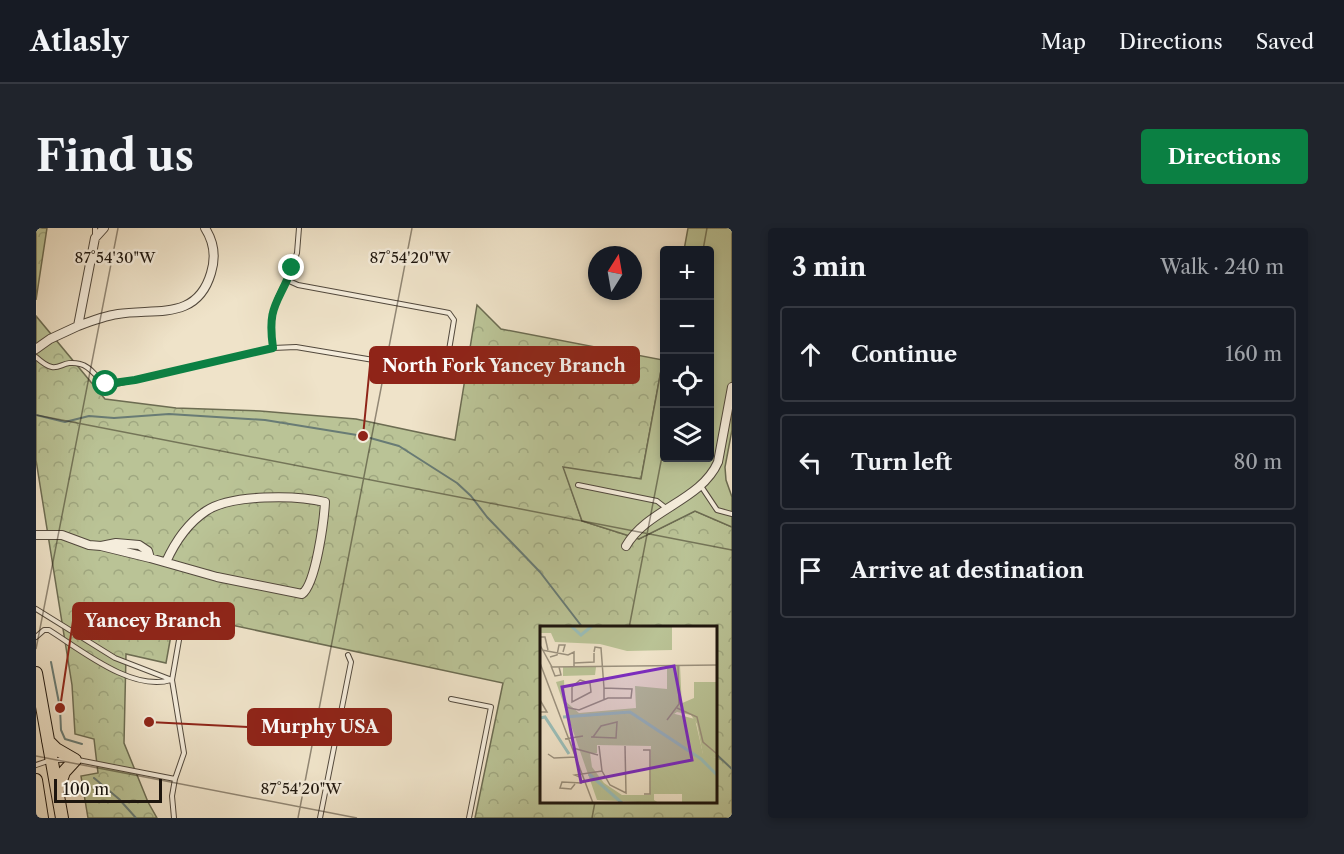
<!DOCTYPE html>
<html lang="en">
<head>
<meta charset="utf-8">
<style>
	body { margin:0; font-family:"Libre Caslon Text",serif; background:#20242c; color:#f1f3f6 }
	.controls { position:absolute; right:18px; top:18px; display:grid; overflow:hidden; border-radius:6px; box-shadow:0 3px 9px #0003 }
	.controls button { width:54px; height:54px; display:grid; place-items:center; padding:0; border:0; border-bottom:2px solid #363941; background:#171b24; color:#f1f3f6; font:30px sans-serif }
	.compass { position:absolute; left:552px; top:18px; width:54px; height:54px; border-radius:50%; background:#171b24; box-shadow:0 3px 9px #0003; rotate:11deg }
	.scale { position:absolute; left:18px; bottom:15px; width:108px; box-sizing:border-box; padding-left:6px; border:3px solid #1e160e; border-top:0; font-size:16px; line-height:21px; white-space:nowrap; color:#1e160e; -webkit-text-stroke:4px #f5eddc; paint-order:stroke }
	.stop { position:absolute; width:18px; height:18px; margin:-14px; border:4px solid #0b8043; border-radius:50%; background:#fff }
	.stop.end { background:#0b8043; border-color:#fff; box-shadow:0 2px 6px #0008 }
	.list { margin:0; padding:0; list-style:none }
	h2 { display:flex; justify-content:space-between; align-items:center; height:78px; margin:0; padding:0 24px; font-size:26px }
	h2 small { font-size:20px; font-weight:400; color:#9ea1a6 }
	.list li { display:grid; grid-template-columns:39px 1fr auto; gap:18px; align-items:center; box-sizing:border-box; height:96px; margin:0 12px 12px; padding:0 12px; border:2px solid #363941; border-radius:6px }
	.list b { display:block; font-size:22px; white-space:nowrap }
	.list em { font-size:20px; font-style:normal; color:#9ea1a6 }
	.icon { flex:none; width:33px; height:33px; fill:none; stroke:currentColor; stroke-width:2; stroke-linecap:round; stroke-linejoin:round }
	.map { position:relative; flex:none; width:696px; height:590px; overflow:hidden; border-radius:6px }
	header { display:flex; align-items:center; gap:36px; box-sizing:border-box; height:84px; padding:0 30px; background:#171b24; border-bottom:2px solid #363941 }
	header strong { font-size:28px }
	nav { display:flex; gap:33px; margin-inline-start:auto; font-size:21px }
	.intro { display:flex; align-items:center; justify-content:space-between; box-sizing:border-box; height:144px; padding:0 36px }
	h1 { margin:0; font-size:42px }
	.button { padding:15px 27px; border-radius:6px; background:#0b8043; color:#fff; font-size:21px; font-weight:700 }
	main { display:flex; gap:36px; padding:0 36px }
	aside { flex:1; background:#171b24; border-radius:6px; box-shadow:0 3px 9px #0003 }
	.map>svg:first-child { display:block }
</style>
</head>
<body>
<header>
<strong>Atlasly</strong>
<nav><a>Map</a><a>Directions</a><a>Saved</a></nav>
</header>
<div class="intro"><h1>Find us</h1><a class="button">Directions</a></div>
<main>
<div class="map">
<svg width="696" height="590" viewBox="0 0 696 590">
	<defs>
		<pattern id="forest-crowns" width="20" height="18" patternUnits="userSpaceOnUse" patternTransform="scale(1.5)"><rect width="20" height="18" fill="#bac396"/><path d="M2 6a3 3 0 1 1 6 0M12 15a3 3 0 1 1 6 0" fill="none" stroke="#9fa780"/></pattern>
	</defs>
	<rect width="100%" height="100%" fill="#efe3c9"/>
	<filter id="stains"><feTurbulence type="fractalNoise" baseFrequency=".00333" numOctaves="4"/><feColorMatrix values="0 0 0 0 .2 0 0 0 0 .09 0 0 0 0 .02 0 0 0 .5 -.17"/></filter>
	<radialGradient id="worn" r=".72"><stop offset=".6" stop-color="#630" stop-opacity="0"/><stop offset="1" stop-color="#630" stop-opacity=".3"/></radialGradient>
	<path fill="url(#forest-crowns)" stroke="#6c6c52" stroke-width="1.5" fill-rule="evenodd" d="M0 0H11L0 72Z
		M441 77 465 101 627 132 605 251 528 240 546 293 603 311 659 283 696 299V590H439L467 455 139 385 130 435 90 426 88 515 112 574 121 590H52L45 548 62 545 58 511 39 506 36 457 0 232V88L69 171 140 180 224 183 320 191 419 212ZM506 400H680V574H506Z"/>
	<path fill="#bac396" stroke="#6c6c52" stroke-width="1.5" d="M652 0H696V202L689 239 690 252 696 269V299L659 283 603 311 546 293 527 239 605 251 628 126V230H674V22H648Z"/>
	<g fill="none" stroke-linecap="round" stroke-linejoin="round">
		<path stroke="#687b75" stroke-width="2" d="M0 187 29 194 53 188 78 190 133 186 229 192 327 208 363 218 421 255 435 268 451 289 504 344 547 400
			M15 434 24 480 25 502 29 511 46 516
			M680 526 696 541
			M58 550 83 571 100 590"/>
		<defs>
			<path id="lane" d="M59 9V0
				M251 52 261 25 263 0
				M0 129C24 151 22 130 44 136 58 139 62 156 76 157L237 120 260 119 403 143 407 142 411 134 418 92 413 85 408 84 262 57 251 52C237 75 233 93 237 120
				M542 257 621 273 630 280
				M665 258 681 282 696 286
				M0 381 79 430 136 452
				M0 409 8 402H13C45 422 96 464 135 452
				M415 471 455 479 433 590
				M42 532 139 551 136 568 138 590
				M0 537 15 532H31
				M139 551 148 525 136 452 143 412 146 399 150 395
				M284 590 315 434 312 427"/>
			<path id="street" d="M68 0 59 10 42 98C55 93 68 88 82 86 120 80 161 93 175 45 180 29 178 14 169 0
				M0 121 14 111 42 98
				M0 307H26L53 317 65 318
				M80 315 103 317 112 323 114 330 65 318Z
				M590 318C611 281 665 273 682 234L696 159
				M114 330 181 349 266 366C280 356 288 292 289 274 261 267 195 266 170 283 152 295 139 314 130 334"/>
			<path id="primary" d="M0 445 26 590
				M12 513 20 521 39 532 28 544 22 561
				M0 552 6 590"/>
		</defs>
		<use href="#lane" stroke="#52493d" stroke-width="6"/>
		<use href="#street" stroke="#52493d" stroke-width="10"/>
		<use href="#primary" stroke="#1e160e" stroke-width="14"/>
		<use href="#lane" stroke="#f5eddc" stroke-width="4"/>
		<use href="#street" stroke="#f5eddc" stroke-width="8"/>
		<use href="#primary" stroke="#efe3c9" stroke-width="12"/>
	</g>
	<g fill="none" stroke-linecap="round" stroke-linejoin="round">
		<path stroke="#0b8043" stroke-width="8" d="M70 156 99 152 237 120C231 77 242 77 256 40"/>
	</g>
	<path fill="none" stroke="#1e160e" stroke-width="1.5" stroke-opacity="0.45" d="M667 22 671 0M0 187 696 322M593 400 628 218M0 421 82 0M0 528 321 590M262 590 376 0M556 590 559 574"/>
	<g transform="translate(504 398)">
		<rect width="177" height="177" fill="#efe3c9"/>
		<path d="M0 0H132V24L87 25 60 18 15 16 11 7H0ZM23 41H56L55 49 23 50ZM24 54 25 75 39 87 96 82 95 60 127 63V83H115L155 93 163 128 177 132V177H142V168H114V174L119 177 57 174 16 56ZM57 119 111 120 110 169H82L64 157 52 141 50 127H57ZM154 56H177V83H142L140 78 154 72Z" fill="#bac396" fill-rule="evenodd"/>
		<path d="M127 39H140L142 83H177V132L163 129 157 98 151 89 137 86 128 92 119 91 114 83 127 82Z" fill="#bac396"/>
		<path fill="none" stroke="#9abeb9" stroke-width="3" d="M31 0 41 9 52 0M23 91 90 86 161 133 177 149M0 92 5 91 29 128M49 148 82 177"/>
		<path fill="none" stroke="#9b917e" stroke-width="1.5" d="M0 11H5L8 24M0 19 12 41 177 39M2 24 28 29 34 26V40M54 26 55 21 61 22 64 62M10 31 17 29 19 19H25L23 26M0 37 53 177M34 37 54 36V27M11 40 15 50 21 49 19 41M40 54 50 57 51 66 32 76V61ZM0 74 7 86H0M25 81 39 84 68 72H91L92 63 64 62V73M137 82 157 91 163 116 177 128M127 94 139 78 138 39M51 111 76 112 77 96 61 100 53 111M25 113 43 110M59 120 62 145M33 122 58 129M103 124H110V168H104M8 128 14 132 36 131M40 151 35 149 62 145 70 159 86 167 85 120M35 158 31 163 20 162 22 156 42 157"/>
		<path fill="#7b2cbf" fill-opacity="0.15" stroke="#7b2cbf" stroke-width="3" d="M134 40 152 134 41 156 22 61Z"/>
		<rect width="177" height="177" fill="none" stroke="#1e160e" stroke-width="3"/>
	</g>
	<g font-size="15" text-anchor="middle" fill="#1e160e" stroke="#f5eddc" stroke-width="5" stroke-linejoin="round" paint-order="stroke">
		<text x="374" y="35">87°54'20"W</text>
		<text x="79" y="35">87°54'30"W</text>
		<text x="265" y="566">87°54'20"W</text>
	</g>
	<path fill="none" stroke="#8f2418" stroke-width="2" d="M327 208L334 137M24 480L37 393M113 494L212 499"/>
	<g fill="#8f2418" stroke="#f5eddc" stroke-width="2">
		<circle cx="327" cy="208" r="6"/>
		<circle cx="24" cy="480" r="6"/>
		<circle cx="113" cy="494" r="6"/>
	</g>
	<g fill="#8f2418" stroke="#8f2418" stroke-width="2">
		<rect x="334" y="119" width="269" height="36" rx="6"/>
		<rect x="37" y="375" width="161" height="36" rx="6"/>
		<rect x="212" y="481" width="143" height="36" rx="6"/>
	</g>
	<g font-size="18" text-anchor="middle" font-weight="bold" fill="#fff">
		<text x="468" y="144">North Fork Yancey Branch</text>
		<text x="117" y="399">Yancey Branch</text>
		<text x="284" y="505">Murphy USA</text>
	</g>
	<rect width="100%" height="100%" filter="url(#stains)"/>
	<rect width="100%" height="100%" fill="url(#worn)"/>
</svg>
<div class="controls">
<button>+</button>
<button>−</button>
<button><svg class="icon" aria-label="locate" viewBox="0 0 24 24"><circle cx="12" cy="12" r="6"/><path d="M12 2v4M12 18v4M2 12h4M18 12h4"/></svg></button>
<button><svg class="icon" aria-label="layers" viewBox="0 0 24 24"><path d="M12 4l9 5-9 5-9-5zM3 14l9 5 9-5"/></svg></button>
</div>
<svg class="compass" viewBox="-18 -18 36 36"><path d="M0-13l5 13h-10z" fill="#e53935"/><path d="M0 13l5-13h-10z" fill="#9ea1a6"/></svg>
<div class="scale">100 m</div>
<div class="stop" style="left:70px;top:156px"></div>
<div class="stop end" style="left:256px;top:40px"></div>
</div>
<aside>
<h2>3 min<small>Walk · 240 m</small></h2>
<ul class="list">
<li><svg class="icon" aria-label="ahead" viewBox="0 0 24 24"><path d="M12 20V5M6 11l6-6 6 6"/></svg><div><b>Continue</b></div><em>160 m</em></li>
<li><svg class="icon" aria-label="left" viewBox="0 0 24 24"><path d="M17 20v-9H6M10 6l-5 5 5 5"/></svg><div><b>Turn left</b></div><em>80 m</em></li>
<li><svg class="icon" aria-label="arrive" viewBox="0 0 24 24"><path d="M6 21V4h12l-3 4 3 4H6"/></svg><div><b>Arrive at destination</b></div></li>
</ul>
</aside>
</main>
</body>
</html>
